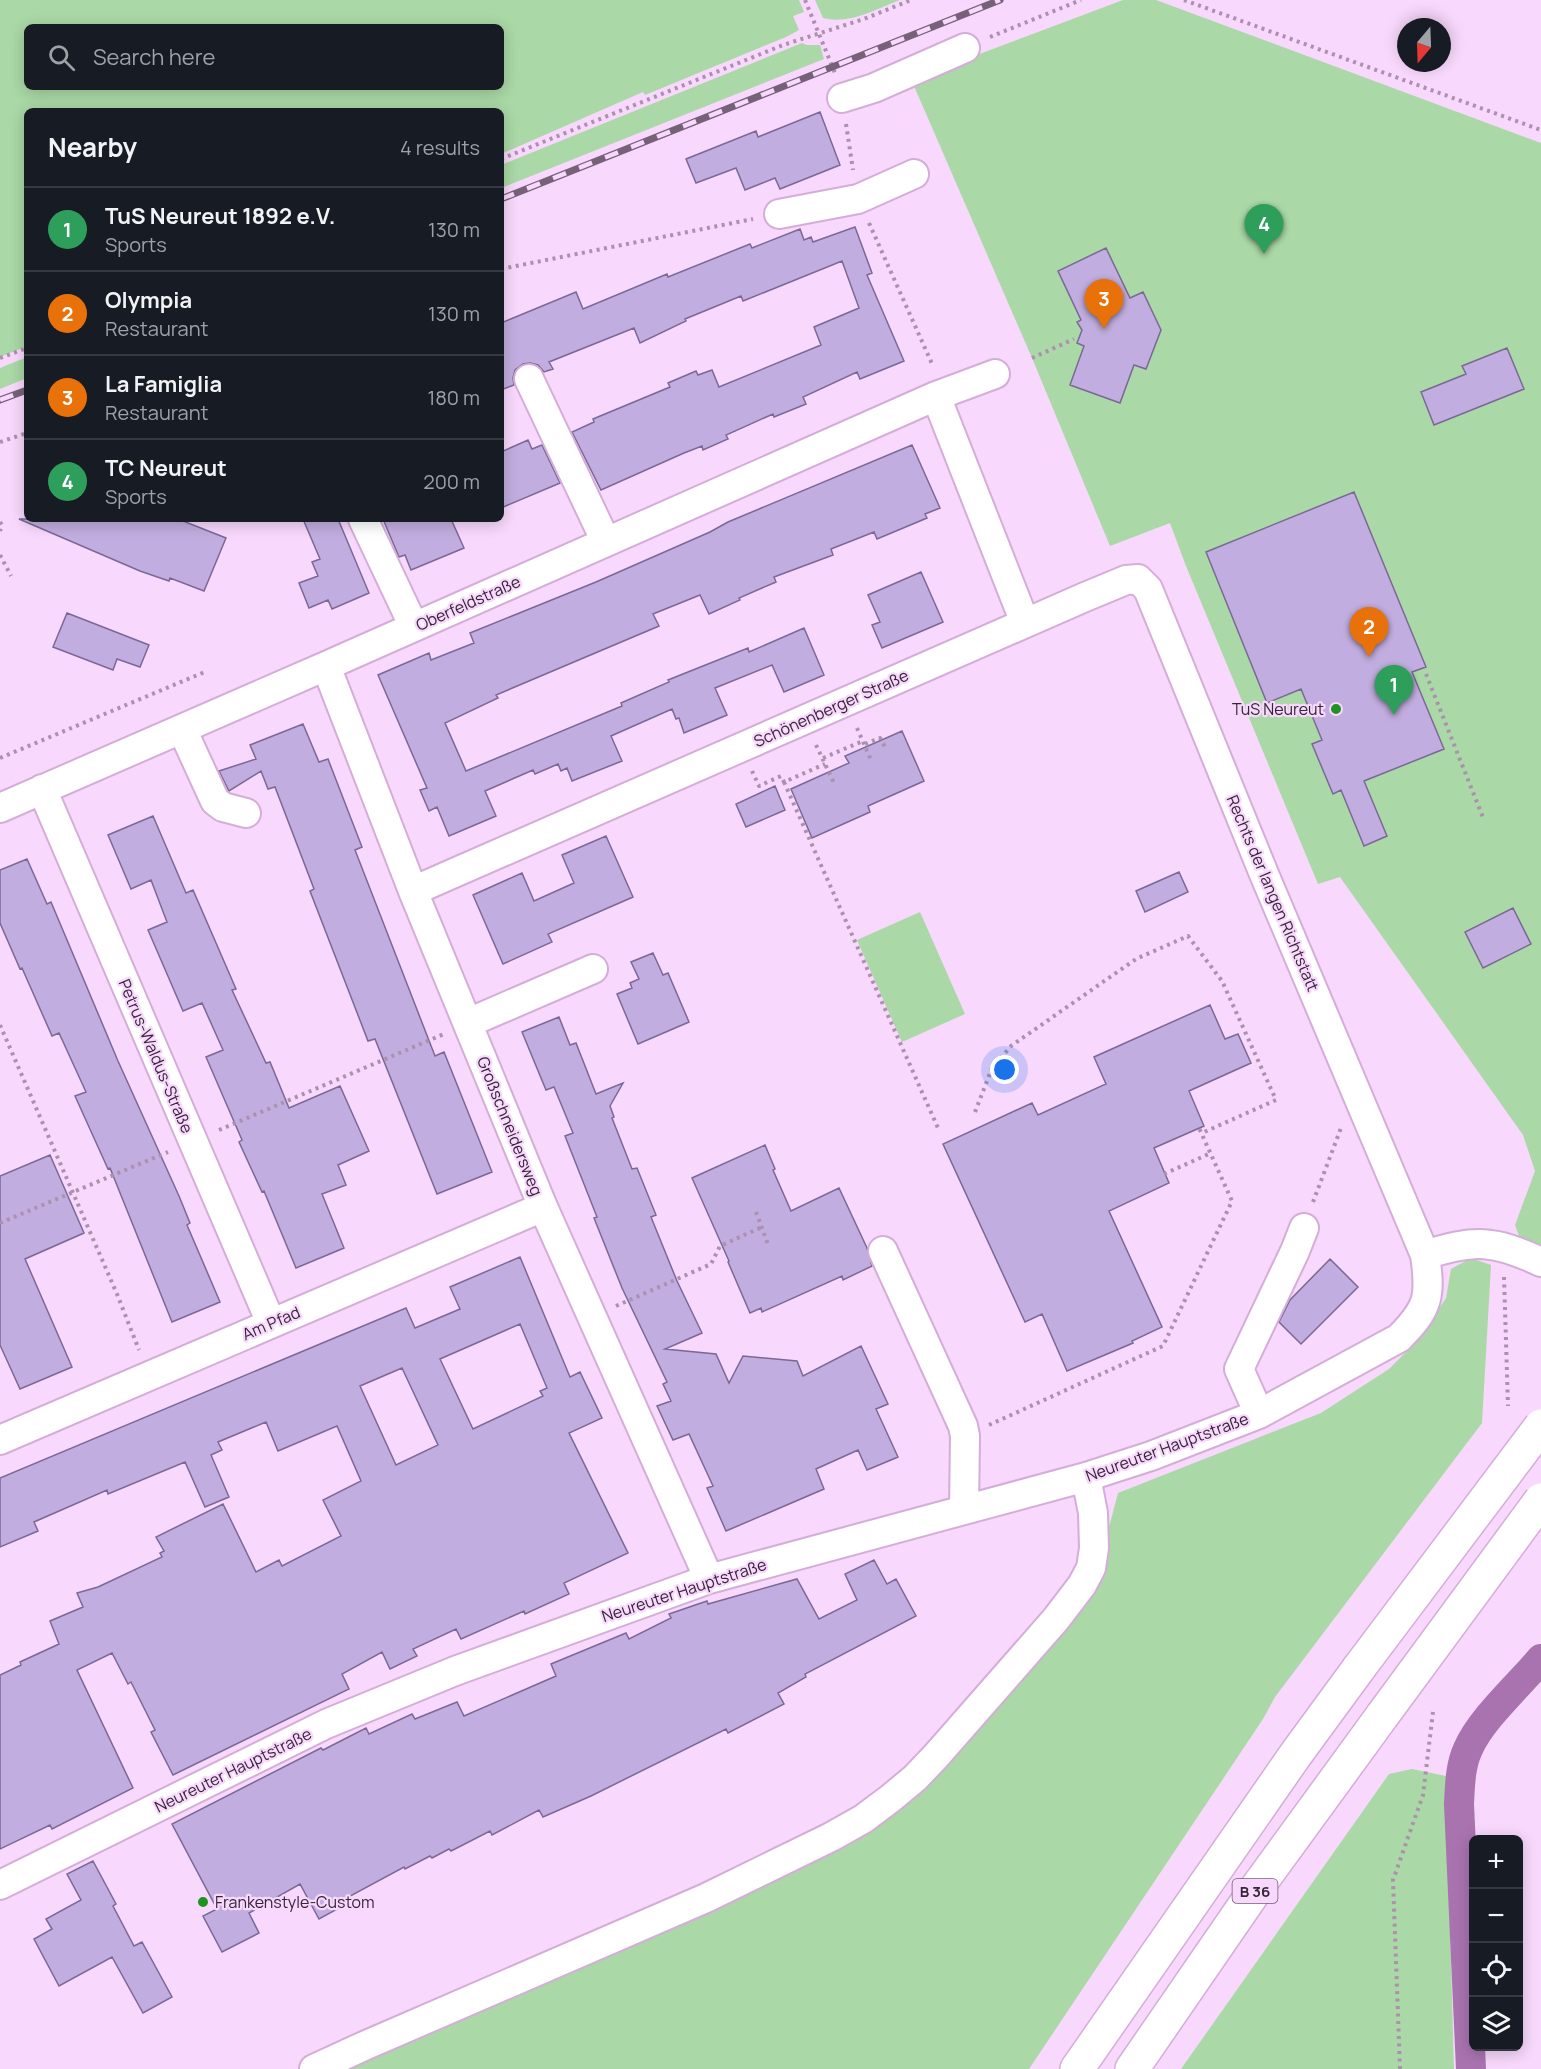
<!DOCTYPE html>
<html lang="en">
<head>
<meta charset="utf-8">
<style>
	body { margin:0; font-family:Manrope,sans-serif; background:#242831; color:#f1f3f6 }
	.controls { position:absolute; right:18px; bottom:18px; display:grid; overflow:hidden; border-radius:9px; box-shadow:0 3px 15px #0003 }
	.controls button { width:54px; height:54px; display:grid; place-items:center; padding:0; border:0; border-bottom:2px solid #363941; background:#171b24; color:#f1f3f6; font:30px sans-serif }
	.compass { position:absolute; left:1397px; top:18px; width:54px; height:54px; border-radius:50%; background:#171b24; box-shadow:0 3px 15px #0003; rotate:199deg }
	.you { position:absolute; left:1005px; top:1070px; width:21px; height:21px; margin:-15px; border:4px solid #fff; border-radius:50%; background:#1a73e8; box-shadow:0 0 0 9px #1a73e833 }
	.badge { display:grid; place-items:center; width:39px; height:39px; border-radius:50%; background:#1f9320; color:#fff; font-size:20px; font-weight:700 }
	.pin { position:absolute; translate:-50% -50px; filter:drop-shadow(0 2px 3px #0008) }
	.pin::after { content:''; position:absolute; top:32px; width:21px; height:18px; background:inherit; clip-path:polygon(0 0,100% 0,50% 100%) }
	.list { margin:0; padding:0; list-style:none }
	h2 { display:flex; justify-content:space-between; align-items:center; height:78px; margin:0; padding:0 24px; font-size:26px }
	h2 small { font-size:20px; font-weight:400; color:#9ea1a6 }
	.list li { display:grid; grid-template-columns:39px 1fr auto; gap:18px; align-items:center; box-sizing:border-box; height:84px; padding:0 24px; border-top:2px solid #363941 }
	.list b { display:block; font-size:22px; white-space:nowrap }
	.list p { margin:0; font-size:20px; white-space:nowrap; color:#9ea1a6 }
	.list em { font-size:20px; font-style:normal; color:#9ea1a6 }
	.icon { flex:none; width:33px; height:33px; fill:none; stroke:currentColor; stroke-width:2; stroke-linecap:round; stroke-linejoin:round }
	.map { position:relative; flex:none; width:1541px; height:2069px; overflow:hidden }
	.search { position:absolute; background:#171b24; box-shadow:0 3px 15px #0003; left:24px; top:24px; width:480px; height:66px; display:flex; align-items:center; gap:15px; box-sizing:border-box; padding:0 21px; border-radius:9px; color:#9ea1a6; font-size:22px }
	.panel { position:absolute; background:#171b24; box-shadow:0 3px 15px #0003; left:24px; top:108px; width:480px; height:414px; border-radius:9px }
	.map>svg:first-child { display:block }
</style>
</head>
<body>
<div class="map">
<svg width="1541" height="2069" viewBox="0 0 1541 2069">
	<rect width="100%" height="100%" fill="#f8d8fc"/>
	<path fill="#aad8a6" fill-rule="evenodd" d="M0 0H799L804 12 793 16 799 30 786 37 645 95 643 92 501 154V111H27V346L0 357ZM27 27H501V87H27Z
		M815 0H900C876 9 849 25 823 18Z
		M1123 0H1156L1541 143V1246L1521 1241 1515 1225 1535 1171 1523 1135 1340 877 1318 884 1186 566 1170 523 1110 546 1032 358 914 86 931 79 929 73Z
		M802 43 807 45H820L824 59 501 188V165Z
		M27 357V378L0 389V368Z
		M920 912 965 1014 902 1042 857 940Z
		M1471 1258 1491 1265 1482 1423 1275 1697 1263 1719 1029 2069H337L865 1832 1096 1577 1118 1493 1321 1413 1389 1369 1421 1337 1446 1298 1451 1269Z
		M1412 1769 1446 1776 1454 2069H1181L1389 1774Z"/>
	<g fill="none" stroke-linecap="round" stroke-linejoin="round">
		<path stroke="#a973b0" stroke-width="30" d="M1471 2069 1459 1804C1460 1786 1460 1766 1468 1749 1481 1719 1519 1685 1541 1659"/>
	</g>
	<path fill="#c1addf" stroke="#7b6896" stroke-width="1.5" fill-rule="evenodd" d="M820 112 840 165 780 189 775 178 745 190 736 168 696 183 686 159 756 131 758 137Z
		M855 227 872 273 867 275 904 361 860 379 857 372 803 397 806 404 774 417 773 414 726 435 728 439 703 450 702 446 684 453 601 490 572 432 594 422 593 419 670 387 668 383 696 371 698 375 712 370 719 387 821 345 814 327 859 308 842 261 743 301 741 296 685 319 686 321 640 343 634 328 549 362 553 369 544 372 538 365 530 363 523 364 515 370 513 378 514 385 501 390V323L576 292 583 309 667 274 668 277 750 244 752 248 800 229 804 240 811 237 813 242Z
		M1106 248 1130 298 1143 292 1161 330 1146 369 1134 365 1120 403 1070 385 1084 346 1077 343 1082 330 1077 322 1081 320 1058 271Z
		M1507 348 1524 389 1434 425 1421 392 1466 374 1462 366Z
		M528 440 532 449 542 445 560 483 501 508V452Z
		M912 445 940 508 925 514 927 518 877 539 874 532 831 549 833 555 774 577 776 582 739 598 740 600 709 614 700 595 653 614 659 626 496 695 498 698 445 723 466 771 622 706 621 703 669 682 668 680 748 648 749 652 804 628 824 675 784 692 772 665 715 688 727 715 684 733 679 718 676 719 672 709 611 736 622 761 572 781 567 768 561 771 558 764 535 774 533 770 485 791 496 816 449 836 437 807 429 811 420 790 427 788 378 675 429 653 431 660 474 643 470 633 596 582 710 532 728 522Z
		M1354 492 1426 667 1412 672 1444 749 1364 781 1387 836 1364 846 1341 790 1333 794 1312 744 1322 740 1301 689 1267 703 1206 552Z
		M19 519H178L226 538 204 591 170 578 169 581 140 571Z
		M303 519H338L369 593 332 609 328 600 309 608 299 583 318 576 312 562 320 559Z
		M383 519H451L464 548 411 570 405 555 399 557Z
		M921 572 943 622 882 648 872 625 880 622 868 595Z
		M67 613 149 645 140 667 117 659 113 670 53 647Z
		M303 724 319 762 328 759 362 847 355 850 435 1056 444 1052 492 1172 437 1194 375 1039 368 1041 310 891 314 889 275 787 268 789 261 771 229 791 219 771 256 759 250 745Z
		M902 731 924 781 868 806 870 812 812 838 791 789 849 763 845 756Z
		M775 786 785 810 746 827 736 804Z
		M153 816 186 893 193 890 236 989 232 990 266 1063 270 1062 289 1108 340 1086 369 1151 338 1165 346 1185 322 1194 344 1248 296 1268 264 1191 262 1192 239 1142 242 1140 206 1057 223 1050 202 1003 183 1011 148 930 167 922 151 880 131 889 108 835Z
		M606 836 633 897 548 934 552 942 503 964 473 895 522 873 534 901 574 883 562 855Z
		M27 859 47 904 51 902 118 1061 179 1196 190 1223 187 1225 220 1302 172 1322 110 1168 108 1169 75 1096 86 1092 59 1033 52 1036 22 968 20 969 0 923V870Z
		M1179 872 1188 892 1145 912 1136 891Z
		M1513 908 1531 944 1483 968 1465 932Z
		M653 953 663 975 668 973 689 1022 638 1044 617 994 632 988 630 983 639 979 631 962Z
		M1210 1005 1225 1039 1238 1034 1251 1063 1189 1091 1204 1126 1154 1148 1169 1183 1109 1211 1162 1327 1132 1341 1133 1343 1067 1371 1042 1314 1025 1322 943 1144 1032 1103 1038 1115 1106 1084 1094 1057Z
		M559 1017 570 1045 576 1043 596 1094 623 1083 610 1106 614 1117 612 1118 632 1169 637 1168 656 1215 651 1217 677 1281 702 1333 665 1349 716 1354 729 1383 743 1356 797 1361 803 1376 861 1346 888 1404 876 1409 898 1457 867 1470 858 1450 816 1469 824 1489 726 1531 707 1488 713 1486 689 1434 673 1440 657 1406 671 1401 663 1384 667 1382 622 1288 594 1218 597 1217 565 1136 573 1133 554 1087 546 1090 522 1032Z
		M765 1145 775 1169 773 1170 791 1211 839 1188 867 1248 872 1266 843 1280 842 1276 762 1312 761 1308 750 1313 728 1262 729 1261 692 1178Z
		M50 1155 84 1233 25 1259 72 1367 20 1389 0 1345V1176Z
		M520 1257 570 1377 580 1372 602 1418 569 1433 628 1553 564 1583 569 1594 525 1614 524 1611 461 1639 456 1629 413 1649 417 1656 390 1669 382 1652 342 1674 349 1689 173 1775 151 1732 155 1730 131 1682 128 1684 112 1653 77 1670 133 1788 52 1829 50 1825 0 1849V1675L21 1665 20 1662 59 1644 50 1621 83 1607 77 1593 98 1587 162 1557 160 1553 164 1551 156 1537 223 1504 256 1572 279 1560 282 1566 341 1536 323 1500 361 1481 337 1426 278 1451 266 1422 218 1442 222 1450 211 1455 229 1497 205 1507 185 1462 108 1494 107 1490 34 1522 38 1531 0 1547V1478L406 1308 415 1328 460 1309 450 1287ZM520 1324 547 1388 540 1391 543 1396 473 1429 440 1359ZM402 1368 438 1445 396 1465 360 1386Z
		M1330 1259 1358 1287 1301 1344 1279 1322 1290 1300Z
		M874 1560 887 1584 896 1579 916 1616 805 1674 806 1677 778 1693 784 1704 728 1733 726 1729 591 1796 543 1817 539 1810 492 1835 490 1831 451 1851 449 1849 432 1858 430 1856 405 1869 404 1867 339 1902 341 1907 319 1919 300 1884 249 1913 259 1933 222 1952 203 1916 217 1909 172 1824 321 1748 323 1750 366 1728 369 1734 412 1714 415 1719 457 1702 464 1716 556 1676 551 1664 626 1633 629 1639 671 1618 669 1614 707 1601 708 1604 797 1579 819 1619 857 1600 845 1574Z
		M93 1861 116 1904 113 1906 134 1946 142 1942 172 1997 143 2013 112 1957 59 1986 34 1939 52 1929 46 1919 81 1900 67 1874Z"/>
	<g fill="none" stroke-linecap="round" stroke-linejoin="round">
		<defs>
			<path id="minor" d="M842 98 874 88 965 48
				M779 214 858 199 914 174
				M529 379 606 542
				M936 396 1025 623
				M363 519 414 627
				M326 666 413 891 543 1207 709 1579
				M182 729 215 801 223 807 246 813
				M42 789 271 1323
				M0 808 326 666 936 396 995 374
				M468 1023 593 969
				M883 1251 963 1426 965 1436 964 1510
				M1425 1255C1475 1239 1494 1240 1541 1262
				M1259 1414 1239 1369 1295 1251 1304 1228
				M0 1440 543 1207
				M0 1885 326 1724 455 1671 709 1579 1086 1477 1151 1456 1259 1414 1399 1338C1429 1308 1431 1296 1425 1255L1264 874 1148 589 1138 579 1126 580 1085 597 413 891
				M314 2069 364 2046 706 1898 831 1837 863 1819 891 1798 915 1778 936 1756 1056 1619 1082 1585 1091 1568 1094 1548 1093 1513 1086 1477"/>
			<path id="highway" d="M1077 2069 1296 1754 1359 1668
				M1132 2069 1256 1889 1382 1716"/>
		</defs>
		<use href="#minor" stroke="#d4add8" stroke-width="32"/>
		<use href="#highway" stroke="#d4add8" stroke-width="36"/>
		<path stroke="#ab91ae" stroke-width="4" stroke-dasharray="3 4.5" stroke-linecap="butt" d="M805 0 835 73
			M1184 0 1541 130
			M990 37 1081 0
			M846 124 853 170
			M501 159 783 45 864 19 911 0
			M869 223 933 366
			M501 269 753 219
			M0 358 27 348
			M1032 358 1074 339
			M0 442 27 433
			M0 522 2 525 0 531
			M0 555 11 576
			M1426 674 1484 820
			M857 728 871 760
			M865 744 880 738 885 747
			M816 745 835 785
			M0 758 207 671
			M823 758 863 741
			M752 771 759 786 781 776 784 782 825 764
			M784 782 938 1128
			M0 1025 117 1294 139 1350
			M975 1112 992 1068 1011 1046 1136 959 1188 936 1222 981 1276 1100 1202 1133
			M219 1130 444 1034
			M1164 1174 1211 1153
			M1313 1202 1341 1128
			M756 1212 769 1247
			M0 1223 168 1152
			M1504 1277 1508 1406
			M616 1306 711 1264 720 1246 762 1227
			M989 1425 1163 1346 1232 1201 1199 1128
			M1400 2069 1393 1880 1423 1795 1433 1712"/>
		<use href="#minor" stroke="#fff" stroke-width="28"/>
		<use href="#highway" stroke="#fff" stroke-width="33"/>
		<defs>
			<path id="rail" d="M501 199 1000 0
				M0 400 27 390"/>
		</defs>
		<use href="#rail" stroke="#766179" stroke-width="7"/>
		<use href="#rail" stroke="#f8d8fc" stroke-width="4.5" stroke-dasharray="14" stroke-linecap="butt"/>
		<defs>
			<path id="highway-bridge" d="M1359 1668 1541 1426
				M1382 1716 1541 1500"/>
		</defs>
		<use href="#highway-bridge" stroke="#d4add8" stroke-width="36" stroke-linecap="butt"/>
		<use href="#highway-bridge" stroke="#fff" stroke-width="33"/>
	</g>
	<g fill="#1f9320" stroke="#f8d8fc" stroke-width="2">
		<circle cx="1336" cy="709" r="6"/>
		<circle cx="203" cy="1902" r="6"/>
	</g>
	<g text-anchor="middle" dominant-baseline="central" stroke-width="4.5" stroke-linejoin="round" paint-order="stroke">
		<rect fill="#f8d8fc" stroke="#705b72" stroke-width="1.5" x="1232.5" y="1879" width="45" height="24" rx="4.5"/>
		<g font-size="15" font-weight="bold" fill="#352637">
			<text x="1255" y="1891">B 36</text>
		</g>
		<g font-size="16" fill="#352637" stroke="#f8d8fc">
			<text transform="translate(468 603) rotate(-24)">Oberfeldstraße</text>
			<text transform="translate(831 708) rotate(-24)">Schönenberger Straße</text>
			<text transform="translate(1273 893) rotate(67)">Rechts der langen Richtstatt</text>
			<text transform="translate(156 1056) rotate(67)">Petrus-Waldus-Straße</text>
			<text transform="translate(510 1126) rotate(68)">Großschneidersweg</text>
			<text transform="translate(271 1323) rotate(-23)">Am Pfad</text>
			<text transform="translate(1167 1447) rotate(-20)">Neureuter Hauptstraße</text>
			<text transform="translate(684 1590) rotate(-18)">Neureuter Hauptstraße</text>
			<text transform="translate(233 1770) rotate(-26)">Neureuter Hauptstraße</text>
		</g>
		<g font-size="16" fill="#352637" stroke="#f8d8fc" text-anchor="end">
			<text x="1324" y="709">TuS Neureut</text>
			<text x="215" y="1902" text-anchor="start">Frankenstyle-Custom</text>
		</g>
	</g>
</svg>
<div class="controls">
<button>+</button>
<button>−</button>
<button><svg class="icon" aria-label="locate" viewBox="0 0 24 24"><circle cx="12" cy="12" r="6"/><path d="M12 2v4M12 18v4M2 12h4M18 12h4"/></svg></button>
<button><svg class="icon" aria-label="layers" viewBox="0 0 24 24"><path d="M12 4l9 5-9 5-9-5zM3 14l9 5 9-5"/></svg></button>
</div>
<svg class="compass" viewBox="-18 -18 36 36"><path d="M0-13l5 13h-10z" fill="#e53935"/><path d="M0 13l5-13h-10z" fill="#9ea1a6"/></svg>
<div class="you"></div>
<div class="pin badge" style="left:1394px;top:715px;background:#2e9e5b">1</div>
<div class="pin badge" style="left:1369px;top:657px;background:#e8710a">2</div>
<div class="pin badge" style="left:1104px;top:329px;background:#e8710a">3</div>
<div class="pin badge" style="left:1264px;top:254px;background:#2e9e5b">4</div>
<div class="search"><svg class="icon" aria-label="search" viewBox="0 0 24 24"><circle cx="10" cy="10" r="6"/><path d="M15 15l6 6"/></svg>Search here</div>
<section class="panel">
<h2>Nearby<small>4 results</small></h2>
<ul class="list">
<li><span class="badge" style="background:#2e9e5b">1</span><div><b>TuS Neureut 1892 e.V.</b><p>Sports</p></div><em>130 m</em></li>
<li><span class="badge" style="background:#e8710a">2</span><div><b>Olympia</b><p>Restaurant</p></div><em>130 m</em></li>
<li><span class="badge" style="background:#e8710a">3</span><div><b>La Famiglia</b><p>Restaurant</p></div><em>180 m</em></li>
<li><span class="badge" style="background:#2e9e5b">4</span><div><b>TC Neureut</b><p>Sports</p></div><em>200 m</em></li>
</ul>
</section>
</div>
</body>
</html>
